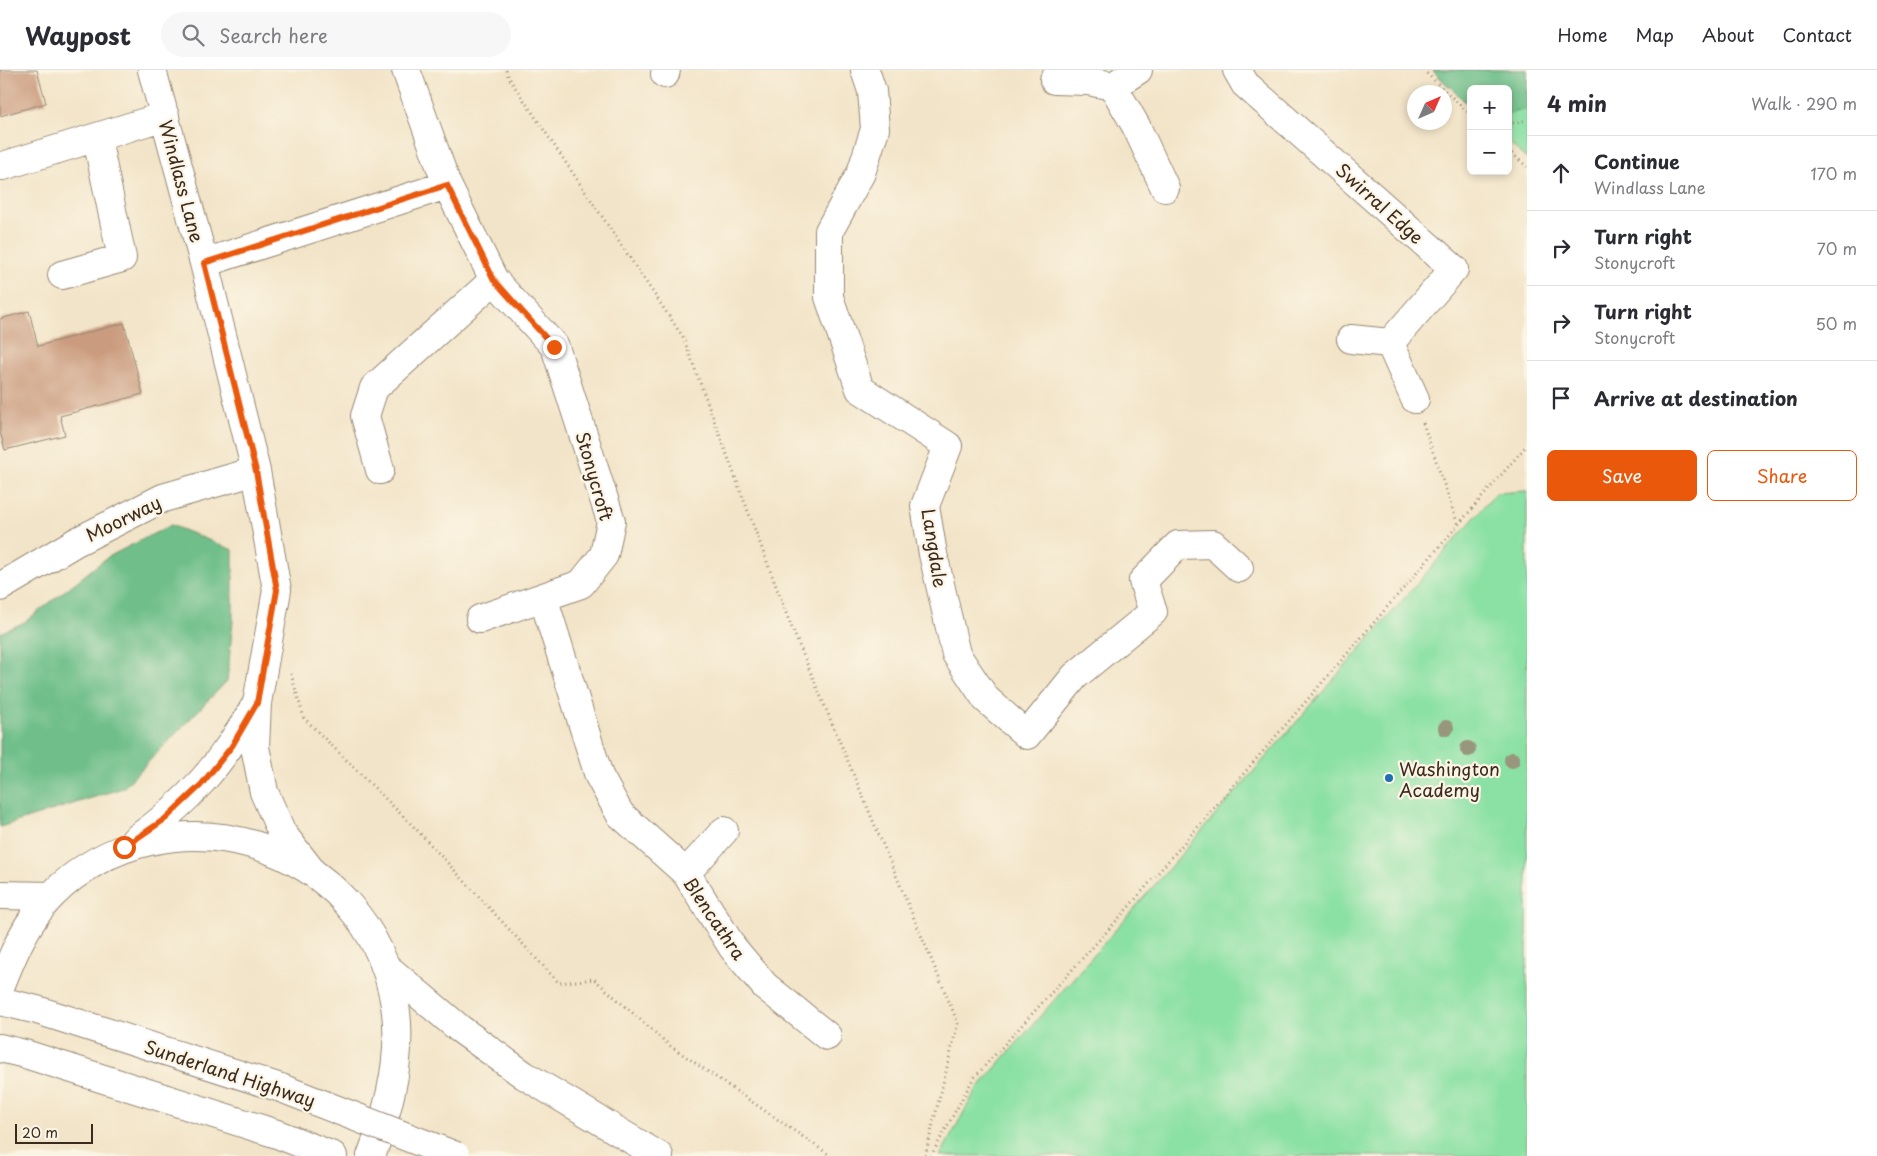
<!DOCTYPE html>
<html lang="en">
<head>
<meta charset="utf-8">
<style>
	body { margin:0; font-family:"Playpen Sans",sans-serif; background:#f7f7f7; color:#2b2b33 }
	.controls { position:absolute; right:15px; top:15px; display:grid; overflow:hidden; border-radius:8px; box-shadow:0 2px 8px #0003 }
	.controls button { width:45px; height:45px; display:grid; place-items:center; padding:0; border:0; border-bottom:1px solid #e1e1e2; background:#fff; color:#2b2b33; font:25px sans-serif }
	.compass { position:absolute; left:1407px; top:15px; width:45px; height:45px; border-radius:50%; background:#fff; box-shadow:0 2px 8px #0003; rotate:45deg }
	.scale { position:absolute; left:15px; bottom:12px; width:78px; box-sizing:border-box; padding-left:5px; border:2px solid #3b2a1e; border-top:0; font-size:14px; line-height:18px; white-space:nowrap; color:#3b2a1e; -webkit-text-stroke:4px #fcf5e5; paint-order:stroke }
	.stop { position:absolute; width:15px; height:15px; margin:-11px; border:4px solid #ea580c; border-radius:50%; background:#fff }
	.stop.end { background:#ea580c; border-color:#fff; box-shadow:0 1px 5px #0008 }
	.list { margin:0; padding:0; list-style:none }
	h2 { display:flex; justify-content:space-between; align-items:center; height:65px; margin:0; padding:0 20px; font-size:21px }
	h2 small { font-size:16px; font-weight:400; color:#7c7c81 }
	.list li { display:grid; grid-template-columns:32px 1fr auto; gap:15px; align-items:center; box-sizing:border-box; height:75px; padding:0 20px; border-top:1px solid #e1e1e2 }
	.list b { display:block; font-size:19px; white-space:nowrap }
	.list p { margin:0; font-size:16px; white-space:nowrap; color:#7c7c81 }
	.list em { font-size:16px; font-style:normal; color:#7c7c81 }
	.actions { display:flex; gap:10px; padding:15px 20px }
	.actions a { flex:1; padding:11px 0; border:1px solid #ea580c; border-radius:8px; text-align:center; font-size:18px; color:#ea580c }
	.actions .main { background:#ea580c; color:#fff }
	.icon { flex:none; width:28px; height:28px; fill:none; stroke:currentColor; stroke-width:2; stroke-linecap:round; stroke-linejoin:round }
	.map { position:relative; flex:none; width:1527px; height:1086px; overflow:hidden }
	header { display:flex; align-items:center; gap:30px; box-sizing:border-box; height:70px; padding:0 25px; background:#fff; border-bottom:1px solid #e1e1e2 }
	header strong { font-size:24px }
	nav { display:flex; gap:28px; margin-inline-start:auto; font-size:18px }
	.search { width:350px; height:45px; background:#f7f7f7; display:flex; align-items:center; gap:12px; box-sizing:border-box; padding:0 18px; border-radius:28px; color:#7c7c81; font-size:19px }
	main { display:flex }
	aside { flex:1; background:#fff }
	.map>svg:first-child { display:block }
</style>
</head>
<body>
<header>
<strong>Waypost</strong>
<div class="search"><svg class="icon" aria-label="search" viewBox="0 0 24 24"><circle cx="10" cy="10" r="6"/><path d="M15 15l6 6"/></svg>Search here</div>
<nav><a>Home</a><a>Map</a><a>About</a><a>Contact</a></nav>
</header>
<main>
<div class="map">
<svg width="1527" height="1086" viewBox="0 0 1527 1086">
	<rect width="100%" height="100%" fill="#fcf5e5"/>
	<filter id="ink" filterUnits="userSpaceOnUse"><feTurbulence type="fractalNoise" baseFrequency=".02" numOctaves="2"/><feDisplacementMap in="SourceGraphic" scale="10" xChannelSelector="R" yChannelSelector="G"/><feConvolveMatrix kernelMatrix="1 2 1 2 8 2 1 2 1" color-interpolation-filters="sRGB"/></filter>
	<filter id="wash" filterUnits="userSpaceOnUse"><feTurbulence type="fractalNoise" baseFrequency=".0096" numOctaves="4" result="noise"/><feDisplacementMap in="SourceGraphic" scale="20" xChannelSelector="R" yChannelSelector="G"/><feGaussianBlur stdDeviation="1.12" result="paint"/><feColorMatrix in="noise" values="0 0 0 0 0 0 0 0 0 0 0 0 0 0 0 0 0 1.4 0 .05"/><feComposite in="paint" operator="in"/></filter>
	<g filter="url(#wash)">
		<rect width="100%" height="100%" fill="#f2e4c8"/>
		<path fill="#8be1a4" stroke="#638661" d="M1432 0H1527V89L1508 72V19H1471V37Z
			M1527 421V1086H940L976 1020 1496 423Z"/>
		<path fill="#70bf8a" stroke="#567454" d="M1432 0H1527V39L1508 44V19H1471V37Z
			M171 455 233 480V551L227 611 123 718 0 757V563L25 552 108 487Z"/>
		<g id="blocks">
			<path fill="#ca9b7e" d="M0 0H37L46 33 0 46Z
				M29 241 38 276 124 253 143 324 60 346 65 365 5 380 0 362V249Z"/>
		</g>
	</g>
	<g filter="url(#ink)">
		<use href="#blocks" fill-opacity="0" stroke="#968773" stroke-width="1"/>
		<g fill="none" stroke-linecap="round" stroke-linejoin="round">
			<defs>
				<path id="minor" d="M152 0 204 193 256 401 277 520 257 633 255 677 264 722 282 763 310 799
					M406 0 447 115 494 210 555 277 611 451 604 485 581 514 480 549
					M865 0 872 21 875 59 861 103 829 161V227L860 319 948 376 925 436 933 484 956 584 986 629 1027 665 1075 606 1153 542 1143 511 1178 475 1213 474 1239 498
					M1237 0 1245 14 1454 199 1390 273
					M665 4 666 0
					M1054 10 1088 11 1113 16 1136 56 1165 118
					M1113 16 1138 0
					M3 96 165 46
					M204 193 447 115
					M62 205 122 188 97 69
					M1351 269 1390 273 1415 329
					M380 400 365 346 374 318 494 210
					M0 517 76 472 163 428 256 401
					M543 527 599 706 620 744 686 803 733 878 765 916 827 966
					M135 770C190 731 221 694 255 636
					M686 803 724 761
					M0 917C13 884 26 852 51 826 166 710 369 771 395 935 403 984 389 1040 371 1086"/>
				<path id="highway" d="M0 825 51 826
					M385 896 460 959 524 1005 659 1086
					M0 931 37 940 281 1018
					M0 978 25 984 277 1064 333 1086"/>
			</defs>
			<use href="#minor" stroke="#968773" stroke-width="30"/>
			<use href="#highway" stroke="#968773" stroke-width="30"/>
			<path stroke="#968773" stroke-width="3" stroke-dasharray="1 4" stroke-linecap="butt" d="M506 0 509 8 683 267 789 551 958 953 925 1086
				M1423 0 1471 45
				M1508 54 1527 50
				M1508 80 1527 97
				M1423 353 1458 455
				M291 604 304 648 417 760 559 913 594 909 669 975 831 1086
				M931 1086 973 1009 1120 847 1527 375"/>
			<use href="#minor" stroke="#fff" stroke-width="28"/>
			<use href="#highway" stroke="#fff" stroke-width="28"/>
			<defs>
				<path id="highway-bridge" d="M281 1018 456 1086"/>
			</defs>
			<use href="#highway-bridge" stroke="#968773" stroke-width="30" stroke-linecap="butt"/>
			<use href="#highway-bridge" stroke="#fff" stroke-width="28"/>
		</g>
		<g fill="#98977d">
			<circle cx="1446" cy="658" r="8"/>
			<circle cx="1468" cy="679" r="8"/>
			<circle cx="1512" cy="690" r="8"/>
		</g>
	</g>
	<g fill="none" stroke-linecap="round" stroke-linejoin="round" filter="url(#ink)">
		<path stroke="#ea580c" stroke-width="6" d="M124 777 165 749 201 715 232 676 257 633 277 520 256 401 204 193 447 115 494 210 554 277"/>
	</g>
	<circle fill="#1f6fb2" stroke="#fcf5e5" stroke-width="2" cx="1389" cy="708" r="5"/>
	<g text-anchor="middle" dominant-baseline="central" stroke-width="4.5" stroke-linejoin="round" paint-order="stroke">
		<g font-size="18" fill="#3b2a1e" stroke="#fcf5e5">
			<text transform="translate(182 111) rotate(75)">Windlass Lane</text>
			<text transform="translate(1380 133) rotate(42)">Swirral Edge</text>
			<text transform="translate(595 406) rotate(74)">Stonycroft</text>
			<text transform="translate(123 448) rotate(-26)">Moorway</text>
			<text transform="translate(935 478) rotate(81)">Langdale</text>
			<text transform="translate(715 848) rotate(56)">Blencathra</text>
			<text transform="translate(230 1003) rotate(18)">Sunderland Highway</text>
		</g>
		<g font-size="18" fill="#3b2a1e" stroke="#fcf5e5" text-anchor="start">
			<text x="1399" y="698">Washington<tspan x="1399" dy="21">Academy</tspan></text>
		</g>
	</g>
</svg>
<div class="controls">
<button>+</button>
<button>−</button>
</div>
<svg class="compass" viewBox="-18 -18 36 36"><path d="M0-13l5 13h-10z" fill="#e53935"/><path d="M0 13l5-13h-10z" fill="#7c7c81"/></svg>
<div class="scale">20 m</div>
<div class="stop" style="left:124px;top:777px"></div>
<div class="stop end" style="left:554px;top:277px"></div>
</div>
<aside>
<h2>4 min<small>Walk · 290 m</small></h2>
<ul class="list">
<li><svg class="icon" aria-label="ahead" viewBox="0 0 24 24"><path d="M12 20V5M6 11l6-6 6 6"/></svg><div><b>Continue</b><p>Windlass Lane</p></div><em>170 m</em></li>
<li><svg class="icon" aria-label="right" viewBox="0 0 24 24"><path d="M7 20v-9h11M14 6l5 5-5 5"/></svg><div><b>Turn right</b><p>Stonycroft</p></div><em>70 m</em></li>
<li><svg class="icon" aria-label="right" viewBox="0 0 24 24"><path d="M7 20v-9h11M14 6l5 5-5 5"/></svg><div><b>Turn right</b><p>Stonycroft</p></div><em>50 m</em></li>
<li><svg class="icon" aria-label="arrive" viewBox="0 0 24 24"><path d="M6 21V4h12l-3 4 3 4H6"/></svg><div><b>Arrive at destination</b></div></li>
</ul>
<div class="actions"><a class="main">Save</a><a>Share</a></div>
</aside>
</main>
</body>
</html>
